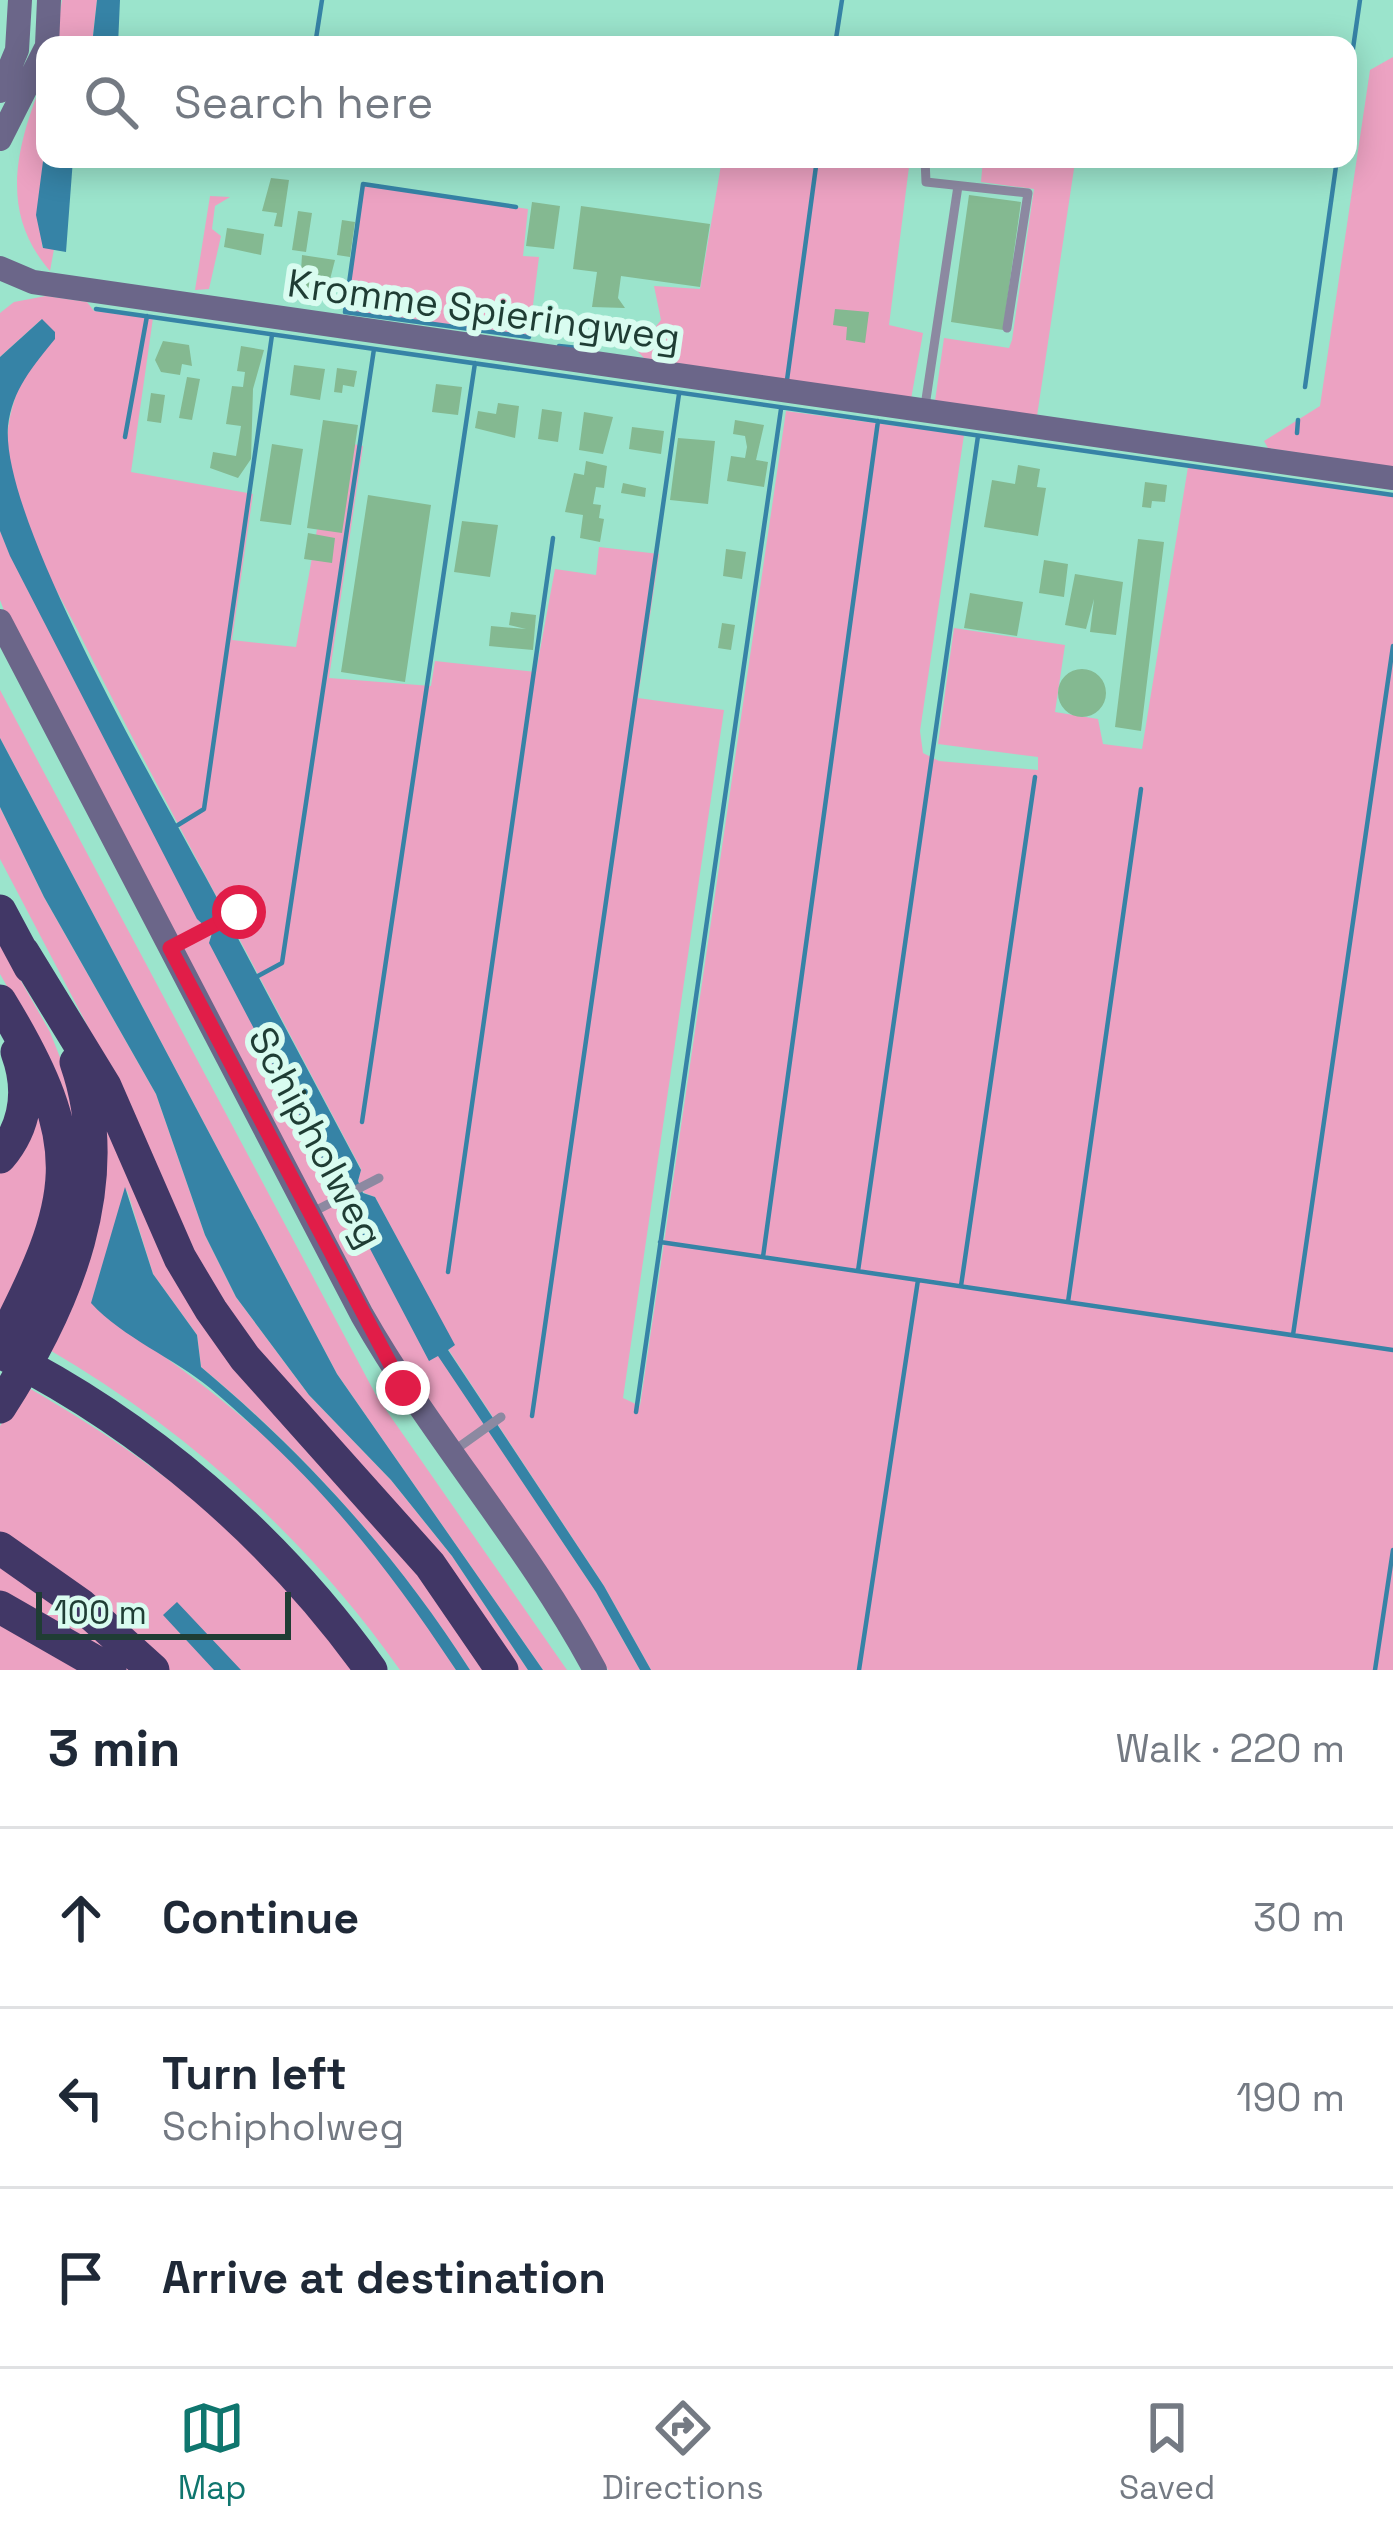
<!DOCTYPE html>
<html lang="en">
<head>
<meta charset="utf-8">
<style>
	body { margin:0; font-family:"Space Grotesk",sans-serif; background:#f6f6f7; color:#1f2937 }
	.scale { position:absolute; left:36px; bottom:30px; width:255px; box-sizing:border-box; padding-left:12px; border:6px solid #1f3d34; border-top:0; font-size:33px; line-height:42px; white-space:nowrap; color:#1f3d34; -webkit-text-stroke:9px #d9fcf0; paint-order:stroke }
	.stop { position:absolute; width:36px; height:36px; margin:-27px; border:9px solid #e11d48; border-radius:50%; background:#fff }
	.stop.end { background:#e11d48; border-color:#fff; box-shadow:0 3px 12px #0008 }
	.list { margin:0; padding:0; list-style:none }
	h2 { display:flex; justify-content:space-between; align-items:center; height:156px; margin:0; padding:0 48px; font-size:51px }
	h2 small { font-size:39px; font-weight:400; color:#747a83 }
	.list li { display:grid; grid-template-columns:78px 1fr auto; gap:36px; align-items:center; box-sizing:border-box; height:180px; padding:0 48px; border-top:3px solid #e0e1e3 }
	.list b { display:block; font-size:45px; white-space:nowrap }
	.list p { margin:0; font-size:39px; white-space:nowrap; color:#747a83 }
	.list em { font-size:39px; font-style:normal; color:#747a83 }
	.icon { flex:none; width:66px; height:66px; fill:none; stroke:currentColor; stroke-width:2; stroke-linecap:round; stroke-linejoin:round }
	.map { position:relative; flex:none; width:1393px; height:1670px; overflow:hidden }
	.search { position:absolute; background:#fff; box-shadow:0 6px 30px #0003; left:36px; right:36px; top:36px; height:132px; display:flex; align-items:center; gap:30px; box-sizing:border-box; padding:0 42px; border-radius:24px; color:#747a83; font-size:45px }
	.sheet { height:696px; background:#fff }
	nav { display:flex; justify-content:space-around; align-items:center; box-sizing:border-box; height:168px; border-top:3px solid #e0e1e3; background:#fff; font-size:33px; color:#747a83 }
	nav a { display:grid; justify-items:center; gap:6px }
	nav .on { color:#0f766e }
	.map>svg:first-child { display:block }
</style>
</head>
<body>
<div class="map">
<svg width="1393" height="1670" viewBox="0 0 1393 1670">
	<rect width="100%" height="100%" fill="#9be4cc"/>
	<path fill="#eca2c2" d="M62 0H97L92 45H55Z
		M1393 57V468L1268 448 1264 441 1320 406 1370 70Z
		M45 75 42 247 54 249 50 271C0 213 14 150 45 75Z
		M722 159H910L889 325 923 333 911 399 644 358 622 335V328L650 334 661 320 654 286 700 289Z
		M983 159 1075 162 1037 416 935 401 944 338 1009 348 1012 340 1034 189 981 182Z
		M363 184 528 209 523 256 539 257 529 337 345 312Z
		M210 196 230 197 215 206 212 229 221 236 209 289 195 290Z
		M46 296 87 302 94 311 153 318 131 472 253 494 232 640 296 647 333 440 363 446 329 678 431 686 435 661 536 672 555 569 596 575 599 547 659 554 638 698 724 710 623 1398 640 1406 786 411 964 435 920 731 923 753 939 761 1038 770V757L938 744 954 628 1065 645 1055 712 1098 719 1103 744 1142 749 1188 467 1393 497V1670H651L604 1586 448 1349 454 1345 375 1197 364 1193 358 1181 361 1169 234 929 219 916 222 907C173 815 124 723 77 629 49 575 10 513 7 451 5 403 31 367 42 319L0 357V313L14 302Z
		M0 531 429 1360 438 1355 596 1592 640 1670H608L553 1578 393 1348 5 613 0 600Z
		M0 690 377 1397 567 1670H543L337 1374 0 738Z
		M0 807 44 897 156 1094 205 1235 236 1297 309 1395 391 1480 452 1556 528 1670H512L251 1346 191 1250 115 1078 0 859Z
		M0 944 50 1032 76 1098 63 1220 20 1009 0 974Z
		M40 1080 51 1206 0 1324V1172Z
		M98 1096 174 1261 391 1534 491 1670H470C397 1556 305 1453 201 1367L197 1335 153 1274 127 1190 99 1311C195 1375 284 1445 361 1532 397 1574 426 1624 456 1670H400C307 1538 186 1429 48 1349Z
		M27 1387C161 1464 262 1544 354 1670H165L0 1537V1426Z
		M0 1560 139 1670H125L0 1596Z
		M0 1615 100 1670H0Z"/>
	<path fill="#3683a6" d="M97 0H120L118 45H92Z
		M45 146V159H73L66 252 43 248 36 215Z
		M42 319 55 332V339C33 366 12 390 8 426 0 523 170 809 222 907L219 917 233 929 361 1170 358 1181 363 1193 375 1197 455 1345 448 1350 604 1586 651 1670H640L596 1592 438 1356 429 1361 348 1207 344 1189 337 1187 209 943 212 933 197 919 10 556 0 531V357Z
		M0 738 337 1374 543 1670H528L452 1556 391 1480 309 1395 236 1297 205 1235 156 1094 44 897 0 807Z
		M125 1187 153 1274 197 1335 201 1367C306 1455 396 1554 470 1670H456C379 1554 317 1479 210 1388 174 1358 123 1338 91 1303Z
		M177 1602 241 1670H214L163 1615Z"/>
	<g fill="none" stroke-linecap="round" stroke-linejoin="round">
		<path stroke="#3683a6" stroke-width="4.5" d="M315 45 322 0
			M835 45 842 0
			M1348 83 1360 0
			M516 207 363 184 345 312 529 337
			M96 309 1393 495
			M559 346 578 348
			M787 380 817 159
			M1305 387 1337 159
			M1297 433 1298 420
			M125 437 147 316
			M178 825 204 809 272 335
			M258 976 282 963 374 349
			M362 1122 475 363
			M660 1242 1393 1350
			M763 1257 878 421
			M858 1271 978 436
			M448 1272 553 538
			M961 1286 1035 777
			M1068 1302 1141 789
			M1293 1335 1393 646
			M636 1412 781 409
			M532 1416 679 394
			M859 1670 918 1280
			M1375 1670 1393 1550"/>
	</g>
	<path fill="#84b991" d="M271 178 289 180 282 227 274 226 277 213 262 211Z
		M969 195 1021 202 1003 330 951 322Z
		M532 202 560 206 554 249 526 246Z
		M581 206 710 224 700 287 621 276 618 298 625 308 592 307 597 272 573 269Z
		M298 211 312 213 306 252 292 250Z
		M342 220 355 222 350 257 337 255Z
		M227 228 264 234 261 255 224 247Z
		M302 255 335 260 327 291 300 287Z
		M835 309 869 312 865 343 846 340 847 327 833 325Z
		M163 341 189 345 192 366 182 364 180 375 161 372 155 360Z
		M241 346 264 350 253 389 251 459 238 478 210 468 213 452 236 456 241 426 226 424 232 386 243 387 245 372 237 371Z
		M294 365 325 369 320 400 290 395Z
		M337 368 357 371 354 387 343 385 342 393 334 392Z
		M187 377 200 379 192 420 179 418Z
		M436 384 462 387 458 415 432 412Z
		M151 393 165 395 161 423 147 421Z
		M498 403 519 406 515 438 475 428 478 411 496 414Z
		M542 409 562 412 558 442 538 439Z
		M584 412 613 417 603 454 579 450Z
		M323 420 358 425 342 533 307 528Z
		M735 420 764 425 756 460 768 462 764 487 727 481 731 456 745 458 747 447 745 436 733 434Z
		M632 427 664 431 661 454 629 449Z
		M678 438 715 441 708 504 670 500Z
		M272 444 303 449 291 525 260 521Z
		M586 461 607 466 604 488 596 487 593 504 601 505 599 518 604 519 600 542 580 538 583 515 565 512 574 473 584 475Z
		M1018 465 1040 469 1037 487 1046 488 1038 536 984 527 992 480 1015 484Z
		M1145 482 1167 485 1165 502 1152 501 1151 508 1142 507Z
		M623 483 646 488 645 497 621 493Z
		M368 495 431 505 405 682 341 672Z
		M462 521 498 525 490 577 454 572Z
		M308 533 335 538 332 563 304 559Z
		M1138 539 1164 542 1141 731 1115 727Z
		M726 549 746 552 742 579 723 576Z
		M1044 560 1068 564 1064 597 1039 593Z
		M1075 574 1123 582 1116 635 1090 632 1094 599 1086 629 1065 625Z
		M970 593 1023 602 1017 636 964 628Z
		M511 612 536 615 533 650 489 646 491 626 526 629 509 625Z
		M722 623 735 625 731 650 718 648Z
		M1058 693a24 24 0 1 1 48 0a24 24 0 1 1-48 0Z"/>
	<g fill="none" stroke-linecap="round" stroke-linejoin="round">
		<path stroke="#8c89a1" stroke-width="9" d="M925 159 926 182 1028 193 1007 328
			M925 406 958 186
			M175 946 239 912
			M309 1214 379 1178
			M452 1452 501 1417"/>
		<path stroke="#6b6689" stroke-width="24" d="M47 45 49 0
			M0 91 17 50 20 0
			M0 139 45 50
			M0 268 33 282 1393 478
			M0 621 362 1315C432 1438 528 1545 595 1670"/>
		<path stroke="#413766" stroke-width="33" d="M0 911 30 967
			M23 952 105 1086 180 1258 211 1310 245 1358 430 1565 502 1670
			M0 1001C89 1147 77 1198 0 1346
			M0 1157C26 1126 31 1090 17 1052
			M0 1352C146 1425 276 1537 371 1670
			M0 1407C66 1305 118 1183 76 1062
			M0 1548 81 1605 153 1670
			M0 1607 110 1670"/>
	</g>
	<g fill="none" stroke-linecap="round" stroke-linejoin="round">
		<path stroke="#e11d48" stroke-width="15" d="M239 912 170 948 403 1388"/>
	</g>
	<g text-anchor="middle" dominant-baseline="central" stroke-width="12" stroke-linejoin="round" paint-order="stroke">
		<g font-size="39" fill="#1f3d34" stroke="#d9fcf0">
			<text transform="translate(484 310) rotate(8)">Kromme Spieringweg</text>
			<text transform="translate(316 1137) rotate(62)">Schipholweg</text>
		</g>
	</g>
</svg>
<div class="scale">100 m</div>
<div class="stop" style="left:239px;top:912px"></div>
<div class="stop end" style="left:403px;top:1388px"></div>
<div class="search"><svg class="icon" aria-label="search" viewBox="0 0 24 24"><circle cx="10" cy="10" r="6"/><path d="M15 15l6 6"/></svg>Search here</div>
</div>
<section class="sheet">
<h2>3 min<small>Walk · 220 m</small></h2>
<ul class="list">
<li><svg class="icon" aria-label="ahead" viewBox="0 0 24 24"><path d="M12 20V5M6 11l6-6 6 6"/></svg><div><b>Continue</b></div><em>30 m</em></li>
<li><svg class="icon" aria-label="left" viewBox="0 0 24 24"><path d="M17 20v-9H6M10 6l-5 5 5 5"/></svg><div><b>Turn left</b><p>Schipholweg</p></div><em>190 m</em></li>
<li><svg class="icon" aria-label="arrive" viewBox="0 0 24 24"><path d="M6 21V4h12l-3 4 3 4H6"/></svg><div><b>Arrive at destination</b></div></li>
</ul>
</section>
<nav>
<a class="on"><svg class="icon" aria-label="map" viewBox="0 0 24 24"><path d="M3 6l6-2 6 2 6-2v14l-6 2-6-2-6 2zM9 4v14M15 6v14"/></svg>Map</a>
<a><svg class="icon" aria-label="directions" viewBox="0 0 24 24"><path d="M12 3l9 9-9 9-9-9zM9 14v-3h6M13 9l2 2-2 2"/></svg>Directions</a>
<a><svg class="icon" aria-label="saved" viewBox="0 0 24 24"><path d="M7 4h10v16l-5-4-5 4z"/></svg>Saved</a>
</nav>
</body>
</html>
